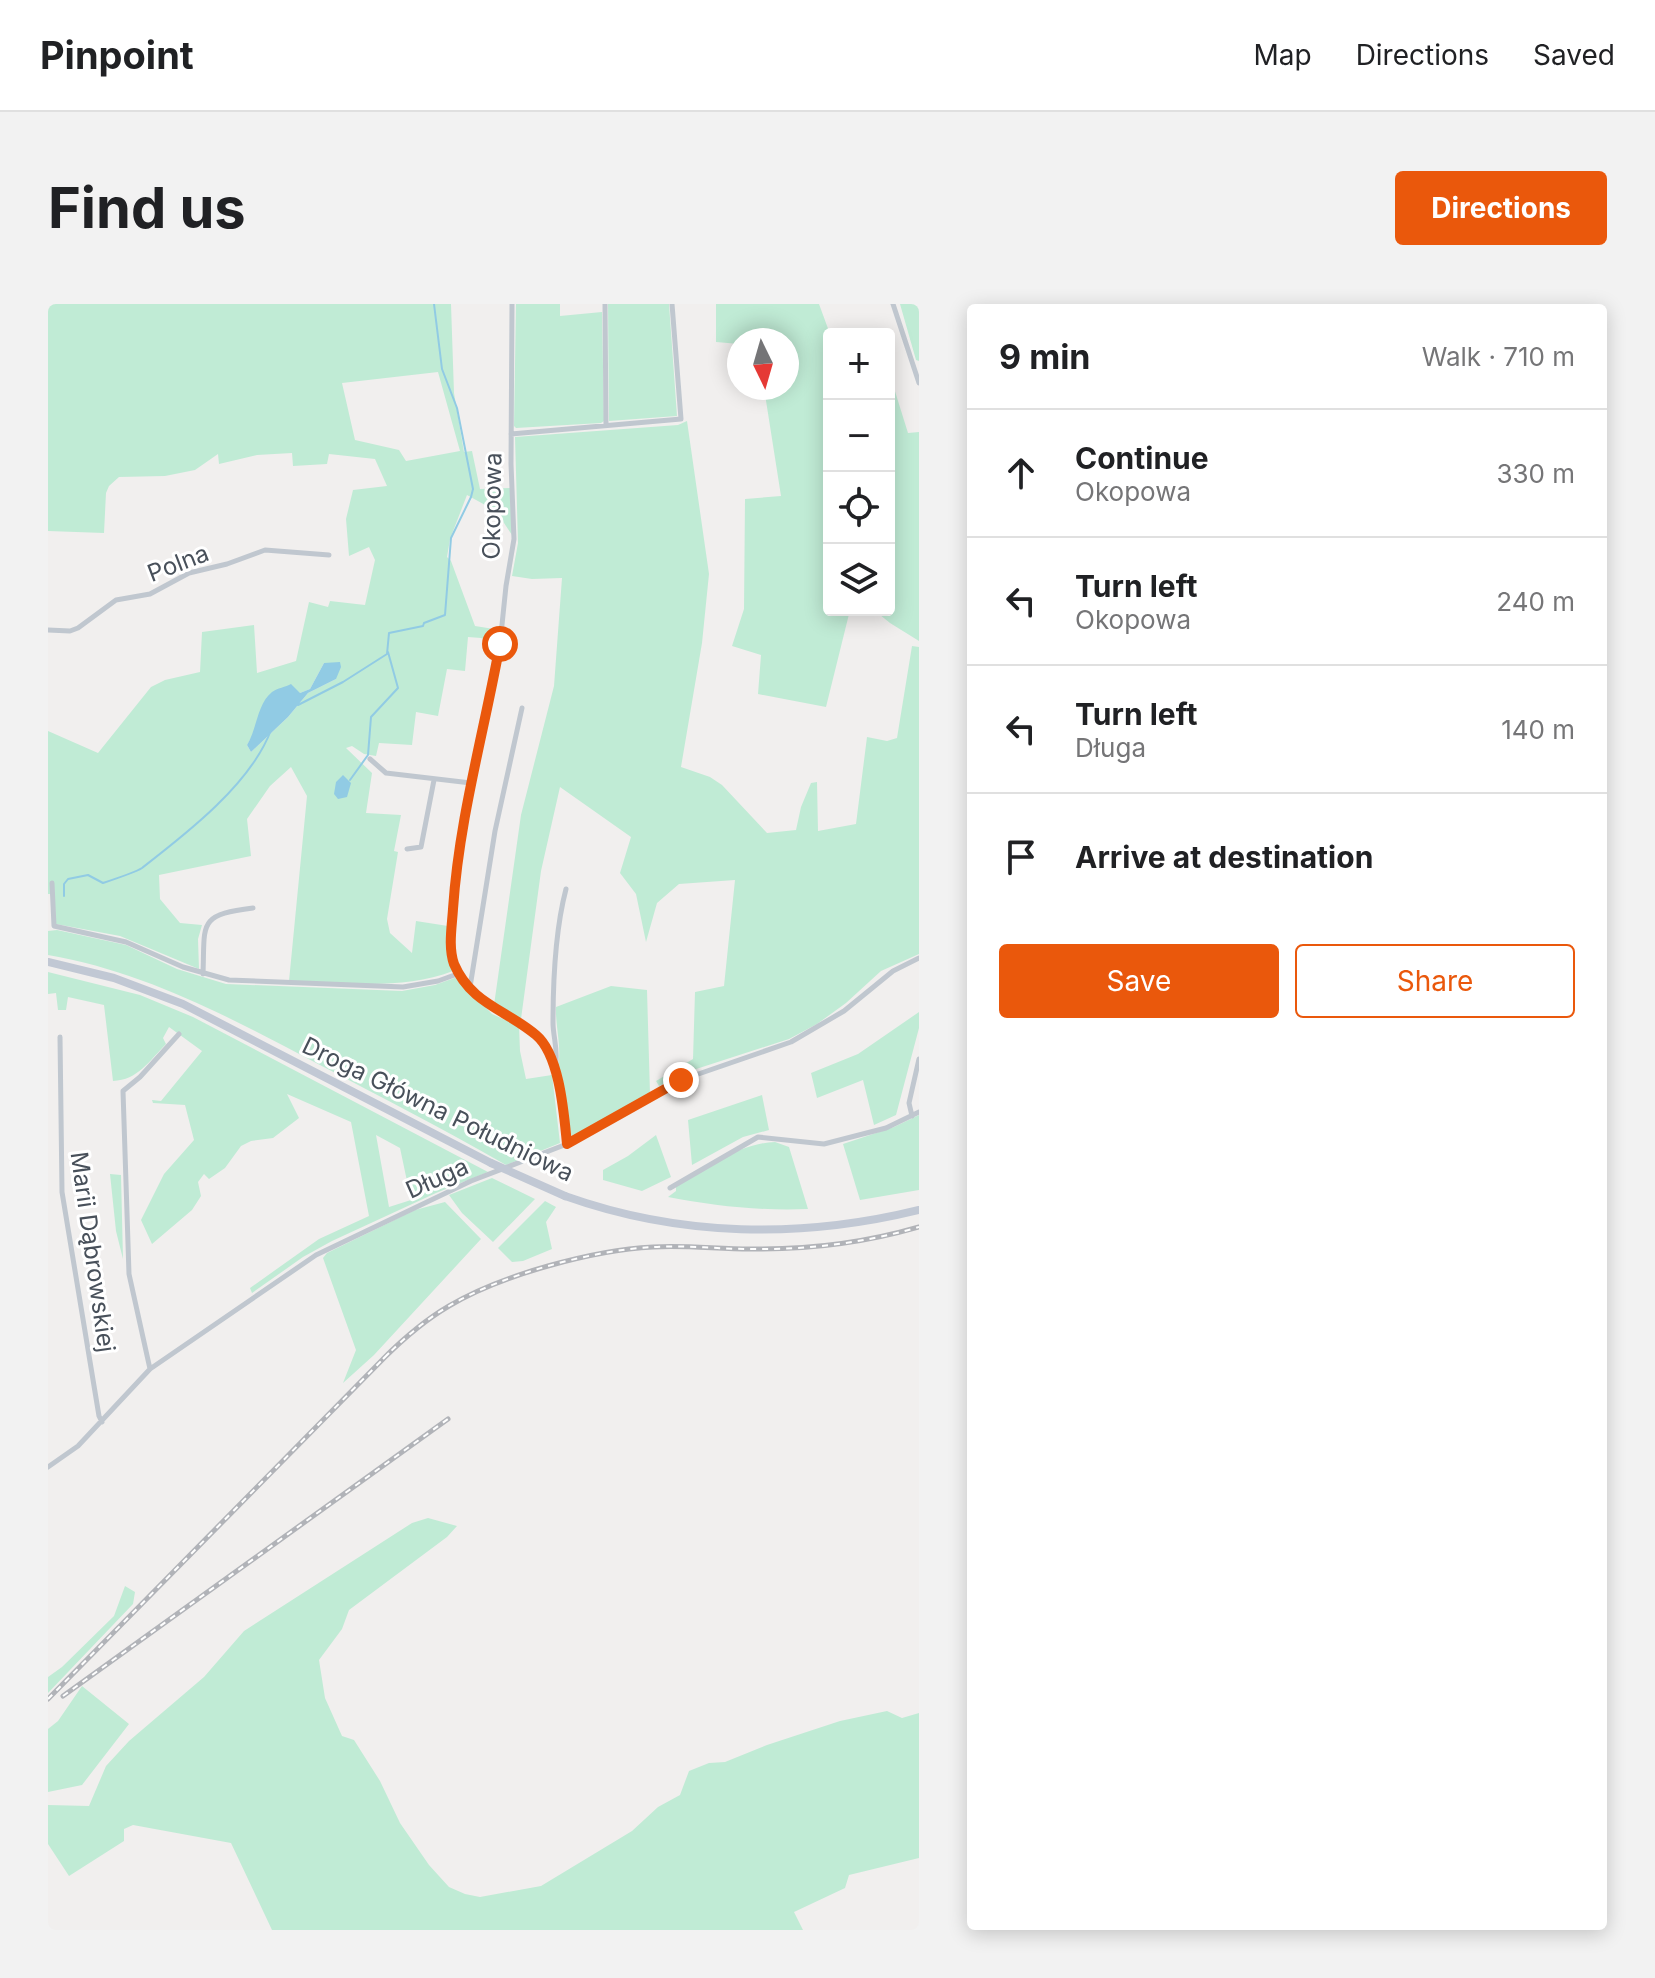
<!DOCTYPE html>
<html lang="en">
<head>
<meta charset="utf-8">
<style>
	body { margin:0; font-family:Inter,sans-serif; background:#f2f2f2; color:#202124 }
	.controls { position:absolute; right:24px; top:24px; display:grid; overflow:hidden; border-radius:8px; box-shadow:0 4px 20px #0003 }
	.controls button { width:72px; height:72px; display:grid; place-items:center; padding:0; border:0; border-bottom:2px solid #e0e0e0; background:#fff; color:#202124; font:40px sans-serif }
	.compass { position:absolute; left:679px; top:24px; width:72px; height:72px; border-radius:50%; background:#fff; box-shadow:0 4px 20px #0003; rotate:175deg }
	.stop { position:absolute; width:24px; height:24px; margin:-18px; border:6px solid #ea580c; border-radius:50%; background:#fff }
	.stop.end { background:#ea580c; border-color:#fff; box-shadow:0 2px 8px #0008 }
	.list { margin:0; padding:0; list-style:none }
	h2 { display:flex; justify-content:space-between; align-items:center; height:104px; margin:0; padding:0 32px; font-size:34px }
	h2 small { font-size:26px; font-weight:400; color:#757577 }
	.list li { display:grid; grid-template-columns:52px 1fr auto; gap:24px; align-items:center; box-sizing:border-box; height:128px; padding:0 32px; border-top:2px solid #e0e0e0 }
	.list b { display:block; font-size:30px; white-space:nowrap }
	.list p { margin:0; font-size:26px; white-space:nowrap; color:#757577 }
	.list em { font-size:26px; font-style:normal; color:#757577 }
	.actions { display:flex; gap:16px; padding:24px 32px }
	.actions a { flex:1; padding:18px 0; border:2px solid #ea580c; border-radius:8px; text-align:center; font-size:28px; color:#ea580c }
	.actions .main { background:#ea580c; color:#fff }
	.icon { flex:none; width:44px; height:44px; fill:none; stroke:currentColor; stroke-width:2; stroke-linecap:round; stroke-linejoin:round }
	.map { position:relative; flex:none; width:871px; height:1626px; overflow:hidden; border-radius:8px }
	header { display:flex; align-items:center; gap:48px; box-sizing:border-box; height:112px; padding:0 40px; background:#fff; border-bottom:2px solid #e0e0e0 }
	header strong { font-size:38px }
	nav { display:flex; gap:44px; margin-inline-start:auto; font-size:28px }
	.intro { display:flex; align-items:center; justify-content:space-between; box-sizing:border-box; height:192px; padding:0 48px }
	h1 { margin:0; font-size:56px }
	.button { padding:20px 36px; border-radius:8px; background:#ea580c; color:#fff; font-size:28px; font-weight:700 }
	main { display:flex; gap:48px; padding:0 48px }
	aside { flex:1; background:#fff; border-radius:8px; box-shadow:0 4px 20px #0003 }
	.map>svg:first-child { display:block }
</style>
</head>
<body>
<header>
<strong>Pinpoint</strong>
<nav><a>Map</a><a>Directions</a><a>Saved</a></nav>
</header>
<div class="intro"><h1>Find us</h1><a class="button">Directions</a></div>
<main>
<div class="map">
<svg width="871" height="1626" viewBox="0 0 871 1626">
	<rect width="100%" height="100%" fill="#f1efee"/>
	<path fill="#c0ebd5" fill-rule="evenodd" d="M0 0H403L406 89 416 148 424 147 432 185 462 184 464 231 448 207 419 191 402 235 399 253 403 257 427 322 446 325 452 321 449 341 433 334 420 333 417 367 399 365 390 412 368 408 364 441 331 439 328 452 316 450 304 442 298 444 324 469 318 509 353 511 346 547 350 548 339 615 342 629 364 649 368 617 400 622V652L405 667C354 687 295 678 241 677L259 492 243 463 222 482 199 515 203 552 111 571 112 595 132 619 154 621 150 635 151 665 72 632 8 620 6 590H0V427L50 449 103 383 117 376 152 368 154 328 206 321 209 369 248 357 261 298 280 303 282 297 317 301 327 256 321 243 301 252 298 215 305 186 339 182 327 155 281 150 279 160 245 162 244 149 209 151 171 160 170 150 147 166 117 172 71 173 61 182 58 189 56 229 0 227ZM390 68 412 147 358 157 351 146 307 136 294 79ZM276 359 288 375 260 389 240 413 203 448 199 441 206 429 252 389 262 385Z
		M468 0H512V12L554 8 556 117 553 119 468 124 466 122Z
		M560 0H621L629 112 561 117Z
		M668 0H771L782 30 781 306H802L778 403 710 390 713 351 684 342 696 305 697 195 733 192 716 84H739V36H691V40L668 38Z
		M852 0H871V57L868 56Z
		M841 68 860 129 871 128V337L842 319 826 306H841Z
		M639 117 661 270 654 339 633 463 662 473 674 481 719 529 748 526 753 503 763 479 769 478 770 527 808 520 819 433 839 437 849 434 864 342 871 343V650L833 667 798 699 769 720 741 735 642 767 611 782 608 777 645 755 647 688 676 682 687 576 631 580 609 599 598 638 588 590 572 569 583 533 512 483 493 567 473 715 446 701 473 511 506 382 514 274 484 275 464 272 470 239 467 133 630 121Z
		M9 626 78 641 129 665 178 680 354 687 387 681 409 673 444 710 471 722 472 747 478 775 504 771 512 839 458 861C396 825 333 793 270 760 183 714 98 668 0 651V627Z
		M0 668 92 691 145 713 440 868 388 889 284 937 255 953 204 989 202 984 271 935 321 912 303 818 239 790 251 814 225 834 203 837 193 842 177 864 161 875 156 870 150 878 153 892 144 906 104 940 93 916 116 870 146 836 137 801 105 799 104 796 113 797 154 747 121 723 115 734 118 740C101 757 90 776 65 777L56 701 20 693 18 706H10L8 689 0 690ZM328 831 352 844 363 896 341 903Z
		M563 682 599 686 602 790 524 834 509 764C515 749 507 721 508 703Z
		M871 708V724L848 811 826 821 815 776 769 794 763 769 810 750Z
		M714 791 721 826 695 833 644 861 640 816Z
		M871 811V886L812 896 795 840 846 823Z
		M608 831 623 873 594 887 555 876V866L580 852Z
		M727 838 741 843 760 905C713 907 666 902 620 893L628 887V881C658 864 692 839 727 838Z
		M62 870 73 871 75 955 68 927Z
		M444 874 487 895 445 938 414 909 401 891Z
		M497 897 508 903 498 918 504 945 475 957 464 958 450 944Z
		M397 898 433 935 326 1051 295 1079 308 1046 275 954 279 949 367 906Z
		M380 1214 409 1222 399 1233 301 1306 294 1325 271 1356 277 1394 294 1432 306 1436 332 1477 352 1519 381 1561 401 1583 417 1590 432 1593 493 1582 584 1527 610 1503 632 1491 641 1467 661 1459 677 1458 719 1441 792 1417 839 1407 854 1414 871 1409V1554L801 1571 797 1584 746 1608 755 1626H224L183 1539 85 1521 76 1525V1537L21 1572 0 1540V1501L41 1502 58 1462 81 1437 156 1373 196 1327 364 1219Z
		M77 1282 87 1288 85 1300 0 1389V1373L14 1363 66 1312Z
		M34 1382 81 1420 34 1481 0 1488V1425L10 1417Z"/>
	<path fill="#91cbe4" d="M292 358 293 363 288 375 260 389 240 413 203 448 199 441C209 425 209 400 224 388 229 384 238 383 243 380L252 389 262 385 276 359Z
		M295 471 303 479 299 493 290 495 286 490 288 478Z"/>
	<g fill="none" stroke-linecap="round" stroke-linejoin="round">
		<path stroke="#91cbe4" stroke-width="2" d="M250 401 295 378 339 350 341 329 375 322 376 319 397 311 403 234 423 193 425 185 409 104 394 65 386 0
			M302 476 320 451 323 413 350 384 340 348
			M16 592V580L20 575 40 571 55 579C64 576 88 568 94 564 138 530 203 480 223 426"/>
		<path stroke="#c0c7cf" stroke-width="5" d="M464 0 463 160 466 235 458 282 452 340 441 405 423 479 407 580 403 646 406 658 417 678 444 704 490 732 507 764 515 800 519 840
			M557 0 558 122
			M845 0 871 79
			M463 130 633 115 624 0
			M0 326 22 327 30 324 68 296 102 290 141 269 179 260 217 246 281 251
			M322 455 338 469 423 479
			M359 545 373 543 386 476
			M4 579 6 622 78 638 135 663 181 676 355 683 390 677 412 669
			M155 670C157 619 149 611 205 604
			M422 683 447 527 474 404
			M12 733 14 888 51 1112 54 1118
			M507 763C511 749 505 733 505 719 505 675 507 627 518 585
			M864 812 861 799 871 755
			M622 884 710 833 776 840 838 824 871 808
			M102 1065 81 970 75 787 92 773 131 730
			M0 1163 30 1142 102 1065 268 951 423 877 519 840 633 776 743 738 796 707 845 667 871 654"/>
		<path stroke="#c1c8d4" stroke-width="8" d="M0 658 66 674 135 700 443 859
			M517 892C632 933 753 935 871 906"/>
		<defs>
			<path id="rail" d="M335 1055C355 1035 377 1016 401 1002 453 971 545 946 605 943 637 941 670 945 702 945 759 946 816 939 871 923
				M15 1392 400 1115
				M0 1395 341 1049"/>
		</defs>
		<use href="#rail" stroke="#b1b3b8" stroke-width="5"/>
		<use href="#rail" stroke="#fff" stroke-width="2" stroke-dasharray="6" stroke-linecap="butt"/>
		<path stroke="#c1c8d4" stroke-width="8" d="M443 859 517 892"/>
	</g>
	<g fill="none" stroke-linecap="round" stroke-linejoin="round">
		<path stroke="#ea580c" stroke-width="10" d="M452 340C436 428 411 515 405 605 404 622 400 643 406 660 423 700 459 706 488 731 512 751 516 811 519 840L633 776"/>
	</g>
	<g text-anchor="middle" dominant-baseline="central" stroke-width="6" stroke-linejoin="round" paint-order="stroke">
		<g font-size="24" fill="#48505a" stroke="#fff">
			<text transform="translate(444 202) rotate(-89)">Okopowa</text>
			<text transform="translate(130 259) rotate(-21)">Polna</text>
			<text transform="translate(390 805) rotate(26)">Droga Główna Południowa</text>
			<text transform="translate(389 874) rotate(-24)">Długa</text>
			<text transform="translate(45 948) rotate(82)">Marii Dąbrowskiej</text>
		</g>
	</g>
</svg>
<div class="controls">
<button>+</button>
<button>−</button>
<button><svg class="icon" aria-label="locate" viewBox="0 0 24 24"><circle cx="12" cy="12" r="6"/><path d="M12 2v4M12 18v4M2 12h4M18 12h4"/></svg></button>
<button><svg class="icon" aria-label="layers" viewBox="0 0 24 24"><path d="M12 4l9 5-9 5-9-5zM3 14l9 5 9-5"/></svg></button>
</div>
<svg class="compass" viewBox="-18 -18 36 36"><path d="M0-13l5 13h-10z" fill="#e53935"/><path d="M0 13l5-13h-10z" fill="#757577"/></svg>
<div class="stop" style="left:452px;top:340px"></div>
<div class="stop end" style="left:633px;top:776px"></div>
</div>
<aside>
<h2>9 min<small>Walk · 710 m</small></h2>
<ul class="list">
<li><svg class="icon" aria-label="ahead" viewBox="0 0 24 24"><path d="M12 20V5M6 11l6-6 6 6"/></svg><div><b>Continue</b><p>Okopowa</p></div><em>330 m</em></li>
<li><svg class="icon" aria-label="left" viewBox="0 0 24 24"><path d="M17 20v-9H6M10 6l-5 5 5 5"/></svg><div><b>Turn left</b><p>Okopowa</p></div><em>240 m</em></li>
<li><svg class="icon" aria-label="left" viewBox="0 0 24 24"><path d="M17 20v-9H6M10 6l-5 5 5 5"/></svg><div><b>Turn left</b><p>Długa</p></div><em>140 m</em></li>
<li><svg class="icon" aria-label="arrive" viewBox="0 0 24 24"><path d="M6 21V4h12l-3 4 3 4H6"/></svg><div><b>Arrive at destination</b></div></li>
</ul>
<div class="actions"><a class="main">Save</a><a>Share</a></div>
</aside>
</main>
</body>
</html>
